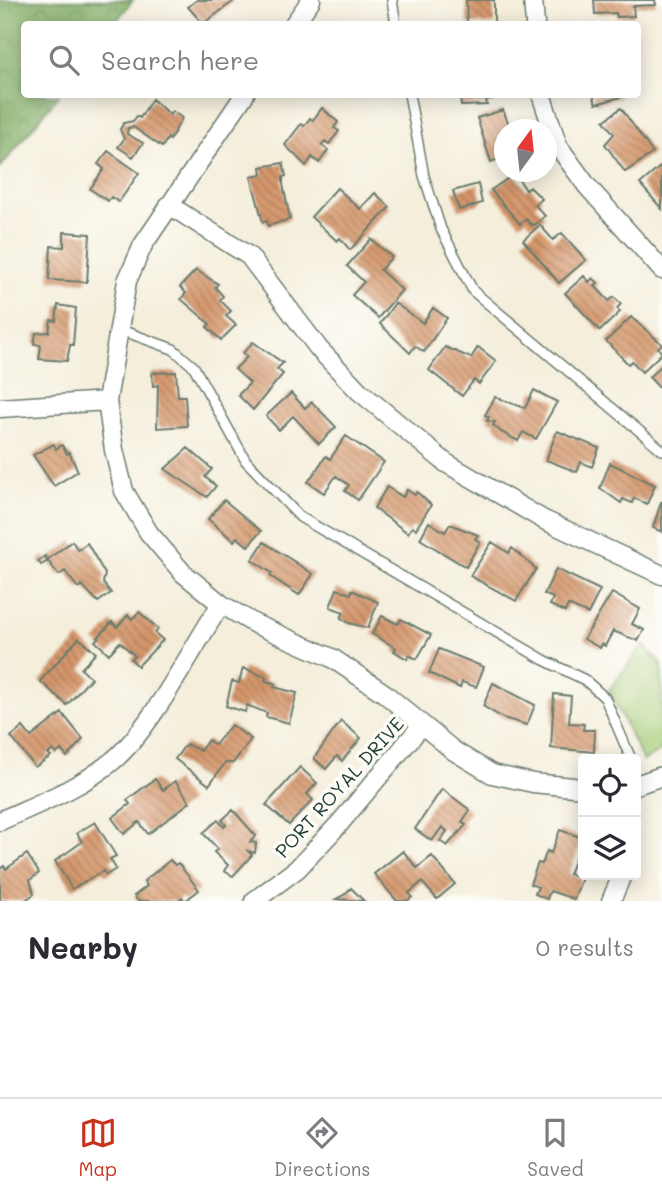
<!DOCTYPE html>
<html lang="en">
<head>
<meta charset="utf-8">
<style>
	body { margin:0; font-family:Mali,sans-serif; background:#f7f7f7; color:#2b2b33 }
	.controls { position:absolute; right:21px; bottom:21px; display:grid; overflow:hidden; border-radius:7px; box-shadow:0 4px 18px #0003 }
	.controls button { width:63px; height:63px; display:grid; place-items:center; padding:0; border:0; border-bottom:2px solid #e1e1e2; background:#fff; color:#2b2b33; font:35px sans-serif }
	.compass { position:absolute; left:494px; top:119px; width:63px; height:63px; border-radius:50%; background:#fff; box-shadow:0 4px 18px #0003; rotate:15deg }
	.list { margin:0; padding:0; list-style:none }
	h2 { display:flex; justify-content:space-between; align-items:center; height:91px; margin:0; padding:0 28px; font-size:30px }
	h2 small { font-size:23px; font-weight:400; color:#7c7c81 }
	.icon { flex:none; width:38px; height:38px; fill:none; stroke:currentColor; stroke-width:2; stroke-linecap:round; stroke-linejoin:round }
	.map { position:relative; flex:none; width:662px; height:901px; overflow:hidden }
	.search { position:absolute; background:#fff; box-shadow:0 4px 18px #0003; left:21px; right:21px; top:21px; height:77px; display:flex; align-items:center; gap:18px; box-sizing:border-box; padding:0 24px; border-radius:7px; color:#7c7c81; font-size:26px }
	.sheet { height:196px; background:#fff }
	nav { display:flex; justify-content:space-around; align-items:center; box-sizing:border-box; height:98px; border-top:2px solid #e1e1e2; background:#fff; font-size:19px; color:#7c7c81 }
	nav a { display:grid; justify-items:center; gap:4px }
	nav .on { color:#c8321e }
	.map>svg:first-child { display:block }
</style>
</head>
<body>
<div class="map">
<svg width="662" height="901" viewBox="0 0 662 901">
	<defs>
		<pattern id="forest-crowns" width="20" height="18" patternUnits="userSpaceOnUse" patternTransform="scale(1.75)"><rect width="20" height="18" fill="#84af67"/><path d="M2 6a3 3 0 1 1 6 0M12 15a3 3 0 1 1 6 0" fill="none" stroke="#6b9056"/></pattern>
		<pattern id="building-back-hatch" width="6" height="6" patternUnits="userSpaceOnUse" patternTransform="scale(1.75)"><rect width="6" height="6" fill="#d5966b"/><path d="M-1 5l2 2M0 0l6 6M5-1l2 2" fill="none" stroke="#ac7c59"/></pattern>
	</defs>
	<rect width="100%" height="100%" fill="#fdfcf7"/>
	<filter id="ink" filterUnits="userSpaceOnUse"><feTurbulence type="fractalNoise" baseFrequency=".0143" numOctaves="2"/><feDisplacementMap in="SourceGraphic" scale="14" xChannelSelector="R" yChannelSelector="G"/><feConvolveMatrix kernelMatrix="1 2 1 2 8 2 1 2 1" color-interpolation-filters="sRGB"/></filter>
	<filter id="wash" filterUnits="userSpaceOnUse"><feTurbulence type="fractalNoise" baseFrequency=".00686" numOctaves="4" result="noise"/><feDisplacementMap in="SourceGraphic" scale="28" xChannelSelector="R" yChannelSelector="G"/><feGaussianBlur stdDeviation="1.57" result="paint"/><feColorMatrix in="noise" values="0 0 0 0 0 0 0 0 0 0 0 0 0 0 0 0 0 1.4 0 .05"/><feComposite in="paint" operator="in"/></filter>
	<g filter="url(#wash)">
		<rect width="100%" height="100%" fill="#f4eedb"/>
		<path fill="#a5cb76" stroke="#628455" stroke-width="2" d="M643 645 662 664V750L643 761 609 690Z"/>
		<path fill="url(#forest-crowns)" stroke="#52764e" stroke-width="2" d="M0 0H133L114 24H24V94L59 95 0 168Z"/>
		<g id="blocks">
			<path fill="url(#building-back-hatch)" d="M197 0H232L234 1 203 24 188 7Z
				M466 0H494V24H467Z
				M594 0H655L656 5 633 6 634 16 617 17 616 13 595 14Z
				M460 94H492L493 99 486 100 487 105 461 106Z
				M593 94H620L621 97 596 104Z
				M152 99 170 115 172 111 182 118 170 140 168 138 162 147 133 127 128 128 127 134 143 143 133 157 118 147 124 139 120 129 124 123 133 121 137 116 140 118Z
				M322 108 338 122 334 128 339 131 329 144 325 141 321 145 328 150 319 163 312 157 306 166 285 145 301 124 304 126 310 118 313 120Z
				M621 108 653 153 625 172 605 144 614 134 604 121Z
				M503 110 511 130H504V157L491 162 477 118Z
				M108 151 139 173 119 202 111 197 108 201 90 189 104 169 98 164Z
				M283 163 286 176 283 177V184L290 219 268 226 267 221 263 222 251 177 262 175 261 167Z
				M660 167 662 170V209L640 184Z
				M513 175 517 177 526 190 530 187 542 199 535 205 545 216 536 224 531 225 526 219 520 224 491 190Z
				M478 184 482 203 459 210 453 191Z
				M337 188 360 209 375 193 390 207 350 250 340 238 337 241 311 217Z
				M540 225 553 240 562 233 586 260 559 283 523 240Z
				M64 232 90 234 87 282 49 280 51 246 64 247Z
				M371 239 392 257 380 270 402 290 378 318 352 295 364 282 347 266Z
				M196 270 218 284 215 287 223 296 220 300 231 311 226 316 236 325 221 340 207 327 210 324 181 299 186 293 180 287Z
				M584 276 589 282 593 278 598 283 595 286 609 301 614 297 621 304 617 308 620 312 600 331 565 293Z
				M395 303 423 323 433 308 447 318 424 352 415 346 410 353 380 324Z
				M58 305 76 308 73 345H70L67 361 39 359 41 345 34 344 36 333 49 332 51 320 56 321Z
				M631 317 662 344 658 348 662 353 642 372 632 361 628 364 606 341Z
				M253 342 283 363 277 369 283 374 253 410 238 395 250 383 235 369 247 357 243 353Z
				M445 347 471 358 478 347 496 361 479 384 474 380 462 396 429 370Z
				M662 365V391L649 377Z
				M176 372 178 396H185L187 426 157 428 158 385 153 386 152 373Z
				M534 390 557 402 536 439 523 432 518 441 501 432 493 425 495 422 487 421 489 417 485 415 495 397 525 408Z
				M291 393 305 408 312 402 336 427 319 444 293 416 279 430 266 416Z
				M557 431 599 448 592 467 581 462 577 472 546 460Z
				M346 436 384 462 358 500 345 491 349 485 336 476 324 493 308 482 326 456 330 459Z
				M54 444 56 449 62 445 67 454 69 452 78 471 54 486 33 455Z
				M188 448 212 469 205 477 216 486 207 497 165 469Z
				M610 463 655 485 647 504 634 498 632 503 623 499 621 503 600 488Z
				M387 487 403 497 407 490 415 495 417 492 431 505 416 529 412 527 408 533 374 508Z
				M224 500 261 531 248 546 237 537 234 541 208 519Z
				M661 502H662V532L653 528Z
				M429 522 445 532 450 524 478 535 475 539 480 542 466 567 420 539Z
				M72 541 78 550 87 543 105 574 103 583 111 593 98 602 82 585 78 588 65 571 59 575 48 561 41 565 38 561 45 556 47 560Z
				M264 542 313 574 299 595 270 576 272 573 252 560Z
				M492 542 509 553 512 548 536 569 516 601 470 576Z
				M556 569 600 590 588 614 568 605 565 612 550 605 553 598 544 594Z
				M337 589 351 594 352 590 378 602 368 628 349 623 341 618 344 612 330 607Z
				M612 593 640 609 632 624 644 630 638 641 613 631 605 646 602 644 600 648 584 639Z
				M139 612 158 629 155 633 163 640 138 666 131 659 135 656 120 642 109 654 95 641 112 622 117 627 128 615 132 619Z
				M382 616 398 624 401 619 431 635 417 659 409 655 407 659 394 651 396 648 372 634Z
				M79 638 96 653 81 669 91 678 67 705 40 681Z
				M439 649 484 667 476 687 462 682 460 688 429 673Z
				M243 668 266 677 265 681 275 683 274 687 297 693 289 723 266 717 267 713 247 705 245 712 226 706 232 681 239 683Z
				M493 683 535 705 527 725 503 718 483 706Z
				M554 694 571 696 569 723 584 724 583 730H595L594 752 551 748Z
				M62 713 83 739 67 757 61 750 56 754 53 750 48 754 51 756 35 767 11 737 23 727 31 737Z
				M341 721 361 738 342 761 337 756 326 769 314 758Z
				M231 725 251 739 233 763H225L209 785 175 759 186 744 200 751 208 740 215 745Z
				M300 767 317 783 307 794 313 800 289 825 266 805Z
				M155 779 163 790 175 781 190 802 148 834 139 822 124 834 112 818 130 804 127 800Z
				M442 789 470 810 462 822 466 825 447 846 440 841 447 831 442 827 432 841 415 829Z
				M233 810 256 836 250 842 256 843 255 853 248 851 252 855 233 876 224 871 228 865 214 852 218 849 203 833 218 820 224 827 226 825 222 820Z
				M95 822 116 856 110 859 116 869 106 875 103 871 72 889 55 861 82 842 77 833Z
				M560 830 583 838 569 874 582 878 574 899 550 891 547 899 535 894 538 887 530 884 538 863 542 864 547 851 551 853Z
				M403 851 417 868 432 856 455 884 437 899 422 882 409 893 412 897 407 901H397L374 874Z
				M27 854 39 873 30 880 34 894 24 901H0V869L4 866 6 869Z
				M170 860 175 865 178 863 199 890 185 901 182 897 177 901H138L134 896 147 886 144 881Z
				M351 888 364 901 336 899 344 895Z"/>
		</g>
	</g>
	<g filter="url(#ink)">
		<use href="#blocks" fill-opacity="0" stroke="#6a7b6e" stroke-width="2"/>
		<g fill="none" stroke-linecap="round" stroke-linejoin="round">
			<defs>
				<path id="service" d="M392 0 396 24
					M409 94 424 176 441 229 473 291 662 450
					M118 329 173 349 194 367 246 461 300 517 544 660 585 680 605 698 631 759"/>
				<path id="minor" d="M533 0 535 24
					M294 24 311 0
					M245 94 143 245 127 281 107 401 114 450 124 491 149 533 183 573 221 604 255 624 332 658 384 693 454 751 492 774 533 783 583 788
					M541 94 558 146 587 186 662 270
					M169 205 249 256 319 349 359 391 446 463 544 520 662 575
					M0 408 107 401
					M636 785 662 776
					M0 821C37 804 78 789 110 763 149 733 192 648 221 604
					M254 901 297 869 340 823 422 725
					M611 901 622 875"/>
			</defs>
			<use href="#service" stroke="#6a7b6e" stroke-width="12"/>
			<use href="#minor" stroke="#6a7b6e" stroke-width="21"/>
			<use href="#service" stroke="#fff" stroke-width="9"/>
			<use href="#minor" stroke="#fff" stroke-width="18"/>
		</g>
	</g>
	<g text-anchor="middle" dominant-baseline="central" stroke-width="7" stroke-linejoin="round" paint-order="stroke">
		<g font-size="19" fill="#1f3d34" stroke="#fdfcf7">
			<text transform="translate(339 787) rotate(-48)">PORT ROYAL DRIVE</text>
		</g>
	</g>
</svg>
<div class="controls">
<button><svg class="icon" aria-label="locate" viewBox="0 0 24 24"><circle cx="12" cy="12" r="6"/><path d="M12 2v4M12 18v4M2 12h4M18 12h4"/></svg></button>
<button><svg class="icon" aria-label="layers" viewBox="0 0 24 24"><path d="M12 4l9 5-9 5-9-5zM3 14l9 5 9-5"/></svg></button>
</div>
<svg class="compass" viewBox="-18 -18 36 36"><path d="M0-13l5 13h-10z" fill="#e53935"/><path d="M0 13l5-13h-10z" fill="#7c7c81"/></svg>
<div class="search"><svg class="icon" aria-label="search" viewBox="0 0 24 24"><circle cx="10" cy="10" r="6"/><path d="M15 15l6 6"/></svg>Search here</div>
</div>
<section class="sheet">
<h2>Nearby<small>0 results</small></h2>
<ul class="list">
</ul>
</section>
<nav>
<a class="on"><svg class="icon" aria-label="map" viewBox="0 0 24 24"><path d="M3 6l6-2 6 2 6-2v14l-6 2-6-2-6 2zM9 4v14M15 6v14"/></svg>Map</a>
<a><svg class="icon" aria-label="directions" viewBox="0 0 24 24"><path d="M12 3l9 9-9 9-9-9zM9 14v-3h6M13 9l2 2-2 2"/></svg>Directions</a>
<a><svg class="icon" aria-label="saved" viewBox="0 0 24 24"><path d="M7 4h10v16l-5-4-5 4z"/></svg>Saved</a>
</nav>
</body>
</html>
